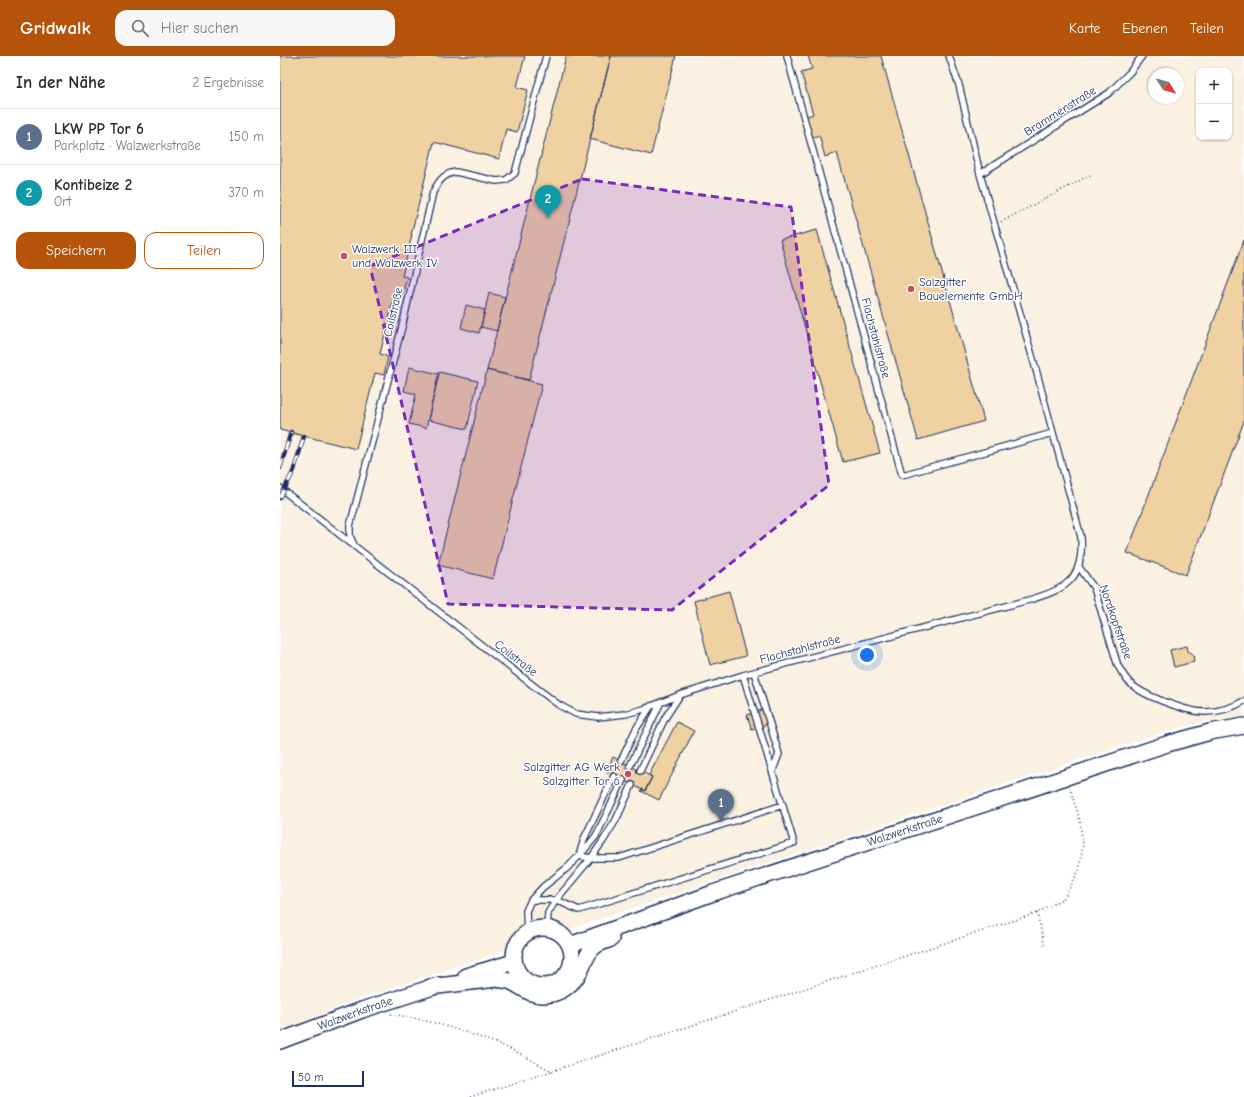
<!DOCTYPE html>
<html lang="de">
<head>
<meta charset="utf-8">
<style>
	body { margin:0; font-family:"Comic Neue",sans-serif; background:#f7f7f7; color:#2b2b33 }
	.controls { position:absolute; right:12px; top:12px; display:grid; overflow:hidden; border-radius:8px; box-shadow:0 1px 3px #0004 }
	.controls button { width:36px; height:36px; display:grid; place-items:center; padding:0; border:0; border-bottom:1px solid #e1e1e2; background:#fff; color:#2b2b33; font:20px sans-serif }
	.compass { position:absolute; left:868px; top:12px; width:36px; height:36px; border-radius:50%; background:#fff; box-shadow:0 1px 3px #0004; rotate:127deg }
	.scale { position:absolute; left:12px; bottom:10px; width:72px; box-sizing:border-box; padding-left:4px; border:2px solid #1b2f5e; border-top:0; font-size:11px; line-height:14px; white-space:nowrap; color:#1b2f5e; -webkit-text-stroke:3px #fff; paint-order:stroke }
	.you { position:absolute; left:587px; top:599px; width:14px; height:14px; margin:-10px; border:3px solid #fff; border-radius:50%; background:#1a73e8; box-shadow:0 0 0 6px #1a73e833 }
	.badge { display:grid; place-items:center; width:26px; height:26px; border-radius:50%; background:#b45309; color:#fff; font-size:13px; font-weight:700 }
	.pin { position:absolute; translate:-50% -33px; filter:drop-shadow(0 1px 2px #0008) }
	.pin::after { content:''; position:absolute; top:21px; width:14px; height:12px; background:inherit; clip-path:polygon(0 0,100% 0,50% 100%) }
	.list { margin:0; padding:0; list-style:none }
	h2 { display:flex; justify-content:space-between; align-items:center; height:52px; margin:0; padding:0 16px; font-size:17px }
	h2 small { font-size:13px; font-weight:400; color:#7c7c81 }
	.list li { display:grid; grid-template-columns:26px 1fr auto; gap:12px; align-items:center; box-sizing:border-box; height:56px; padding:0 16px; border-top:1px solid #e1e1e2 }
	.list b { display:block; font-size:15px; white-space:nowrap }
	.list p { margin:0; font-size:13px; white-space:nowrap; color:#7c7c81 }
	.list em { font-size:13px; font-style:normal; color:#7c7c81 }
	.actions { display:flex; gap:8px; padding:12px 16px }
	.actions a { flex:1; padding:9px 0; border:1px solid #b45309; border-radius:12px; text-align:center; font-size:14px; color:#b45309 }
	.actions .main { background:#b45309; color:#fff }
	.icon { flex:none; width:22px; height:22px; fill:none; stroke:currentColor; stroke-width:2; stroke-linecap:round; stroke-linejoin:round }
	.map { position:relative; flex:none; width:964px; height:1041px; overflow:hidden }
	header { display:flex; align-items:center; gap:24px; box-sizing:border-box; height:56px; padding:0 20px; background:#b45309; color:#fff }
	header strong { font-size:19px }
	nav { display:flex; gap:22px; margin-inline-start:auto; font-size:14px }
	.search { width:280px; height:36px; background:#f7f7f7; display:flex; align-items:center; gap:10px; box-sizing:border-box; padding:0 14px; border-radius:12px; color:#7c7c81; font-size:15px }
	main { display:flex }
	aside { flex:1; background:#fff }
	.map>svg:first-child { display:block }
</style>
</head>
<body>
<header>
<strong>Gridwalk</strong>
<div class="search"><svg class="icon" aria-label="search" viewBox="0 0 24 24"><circle cx="10" cy="10" r="6"/><path d="M15 15l6 6"/></svg>Hier suchen</div>
<nav><a>Karte</a><a>Ebenen</a><a>Teilen</a></nav>
</header>
<main>
<aside>
<h2>In der Nähe<small>2 Ergebnisse</small></h2>
<ul class="list">
<li><span class="badge" style="background:#5c6f8a">1</span><div><b>LKW PP Tor 6</b><p>Parkplatz · Walzwerkstraße</p></div><em>150 m</em></li>
<li><span class="badge" style="background:#0f9aa8">2</span><div><b>Kontibeize 2</b><p>Ort</p></div><em>370 m</em></li>
</ul>
<div class="actions"><a class="main">Speichern</a><a>Teilen</a></div>
</aside>
<div class="map">
<svg width="964" height="1041" viewBox="0 0 964 1041">
	<rect width="100%" height="100%" fill="#fff"/>
	<filter id="ink" filterUnits="userSpaceOnUse"><feTurbulence type="fractalNoise" baseFrequency=".025" numOctaves="2"/><feDisplacementMap in="SourceGraphic" scale="8" xChannelSelector="R" yChannelSelector="G"/><feConvolveMatrix kernelMatrix="1 2 1 2 8 2 1 2 1" color-interpolation-filters="sRGB"/></filter>
	<g filter="url(#ink)">
		<path fill="#faf1e3" fill-rule="evenodd" d="M0 0H964V661L920 667 868 681 64 948 0 976ZM919 15H949V81H919ZM874 18H898V42H874Z"/>
		<path fill="#efd1a2" stroke="#1b2f5e" d="M0 0H245L237 31 248 34 237 76 226 73 219 103 154 86 131 179H132L122 220 127 221 123 237 116 235 115 239 117 240 115 247 113 246 100 298 108 301 104 319 95 317 76 393 0 374Z
			M286 0H331L249 324 207 314Z
			M331 0H396L371 99 310 83Z
			M528 0H601L704 365 638 384 557 97 545 101 539 79 531 82 525 61 533 58 521 16 532 13Z
			M537 174 600 397 563 406 500 184Z
			M964 184V365L906 519 847 497Z
			M209 237 225 241 217 275 201 271Z
			M186 249 205 254 199 277 181 272Z
			M129 311 159 318 146 372 129 368 136 338 124 335Z
			M207 314 262 328 213 523 158 509Z
			M159 316 198 325 187 373 148 364Z
			M449 535 466 600 430 609 414 545Z
			M907 590 908 595 913 598 914 606 894 611 890 594Z
			M487 652 492 666 472 674 467 659Z
			M397 666 414 675 379 744 361 735 362 733 365 735 372 721 369 719Z
			M333 701 372 721 365 735 326 716Z"/>
		<g fill="none" stroke-linecap="round" stroke-linejoin="round">
			<defs>
				<path id="lane" d="M507 0 622 419 773 377
					M700 118 829 37 850 16 862 0
					M0 432 259 634 279 649 296 658 318 661 345 658 364 653 400 639 463 619 749 544C786 533 804 524 801 481L755 310 700 118 679 29 669 0
					M74 489 70 480V470L123 267 153 136C159 125 163 118 176 116L216 125 226 124 235 117 266 0
					M799 511 814 532 838 610C842 616 845 623 851 628 864 640 907 656 925 656 939 656 952 652 964 645
					M474 616 499 698 493 714
					M341 705 356 673 371 650
					M350 710 381 646
					M360 715 385 662 400 639
					M301 798 316 780 343 724
					M299 800 311 802H339L503 749
					M251 844H276L299 854 514 787 463 619
					M267 872 268 857 276 844 311 802 323 785 336 764 352 729
					M247 877 246 855 251 844 263 831 287 812 299 800 304 783 334 720"/>
				<g id="secondary">
					<circle cx="263" cy="901" r="29"/>
					<path id="s1" d="M290 889 433 837 887 688 930 676 964 670"/>
					<path d="M186 920 234 906"/>
					<path d="M150 931 216 923C220 924 225 924 229 925 240 929 250 940 263 939 279 939 293 929 300 915 304 907 307 897 314 891 319 887 326 885 331 883"/>
					<path id="s2" d="M0 985 82 954 159 929"/>
				</g>
			</defs>
			<use href="#lane" stroke="#1b2f5e" stroke-width="8"/>
			<use href="#secondary" stroke="#1b2f5e" stroke-width="18"/>
			<path stroke="#1b2f5e" stroke-width="1.5" stroke-dasharray="1 3" stroke-linecap="butt" d="M721 166 812 118
				M757 857 765 892
				M111 958C151 964 191 977 228 992 243 999 258 1008 272 1015L757 857 785 841 799 814 803 789 800 765 790 732
				M190 1041 272 1015"/>
			<use href="#lane" stroke="#fff" stroke-width="5.5"/>
			<use href="#secondary" stroke="#fff" stroke-width="15"/>
			<defs>
				<path id="rail" d="M0 412 11 376
					M0 442 14 414 24 380"/>
			</defs>
			<use href="#rail" stroke="#1b2f5e" stroke-width="4.5"/>
			<use href="#rail" stroke="#fff" stroke-width="3" stroke-dasharray="9" stroke-linecap="butt"/>
		</g>
	</g>
	<path fill="#7b2cbf" fill-opacity="0.2" stroke="#7b2cbf" stroke-width="3" stroke-dasharray="8 5" stroke-linejoin="round" d="M302 123 511 151 549 429 392 554 168 548 90 210Z"/>
	<g fill="#d1495b" stroke="#fff" stroke-width="1.5">
		<circle cx="64" cy="200" r="4"/>
		<circle cx="631" cy="233" r="4"/>
		<circle cx="348" cy="718" r="4"/>
	</g>
	<g text-anchor="middle" dominant-baseline="central" stroke-width="3" stroke-linejoin="round" paint-order="stroke">
		<g font-size="12" fill="#1b2f5e" stroke="#fff">
			<text transform="translate(780 55) rotate(-32)">Brammenstraße</text>
			<text transform="translate(113 256) rotate(-77)">Coilstraße</text>
			<text transform="translate(596 282) rotate(75)">Flachstahlstraße</text>
			<text transform="translate(836 566) rotate(71)">Nordkopfstraße</text>
			<text transform="translate(520 593) rotate(-15)">Flachstahlstraße</text>
			<text transform="translate(236 602) rotate(38)">Coilstraße</text>
			<text stroke="none"><textPath href="#s1" startOffset="354">Walzwerkstraße</textPath></text>
			<text stroke="none"><textPath href="#s2" startOffset="80">Walzwerkstraße</textPath></text>
		</g>
		<g font-size="12" fill="#1b2f5e" stroke="#fff" text-anchor="start">
			<text x="72" y="193">Walzwerk III<tspan x="72" dy="14">und Walzwerk IV</tspan></text>
			<text x="639" y="226">Salzgitter<tspan x="639" dy="14">Bauelemente GmbH</tspan></text>
			<text x="340" y="711" text-anchor="end">Salzgitter AG Werk<tspan x="340" dy="14">Salzgitter Tor 6</tspan></text>
		</g>
	</g>
</svg>
<div class="controls">
<button>+</button>
<button>−</button>
</div>
<svg class="compass" viewBox="-18 -18 36 36"><path d="M0-13l5 13h-10z" fill="#e53935"/><path d="M0 13l5-13h-10z" fill="#7c7c81"/></svg>
<div class="scale">50 m</div>
<div class="you"></div>
<div class="pin badge" style="left:441px;top:766px;background:#5c6f8a">1</div>
<div class="pin badge" style="left:268px;top:162px;background:#0f9aa8">2</div>
</div>
</main>
</body>
</html>
